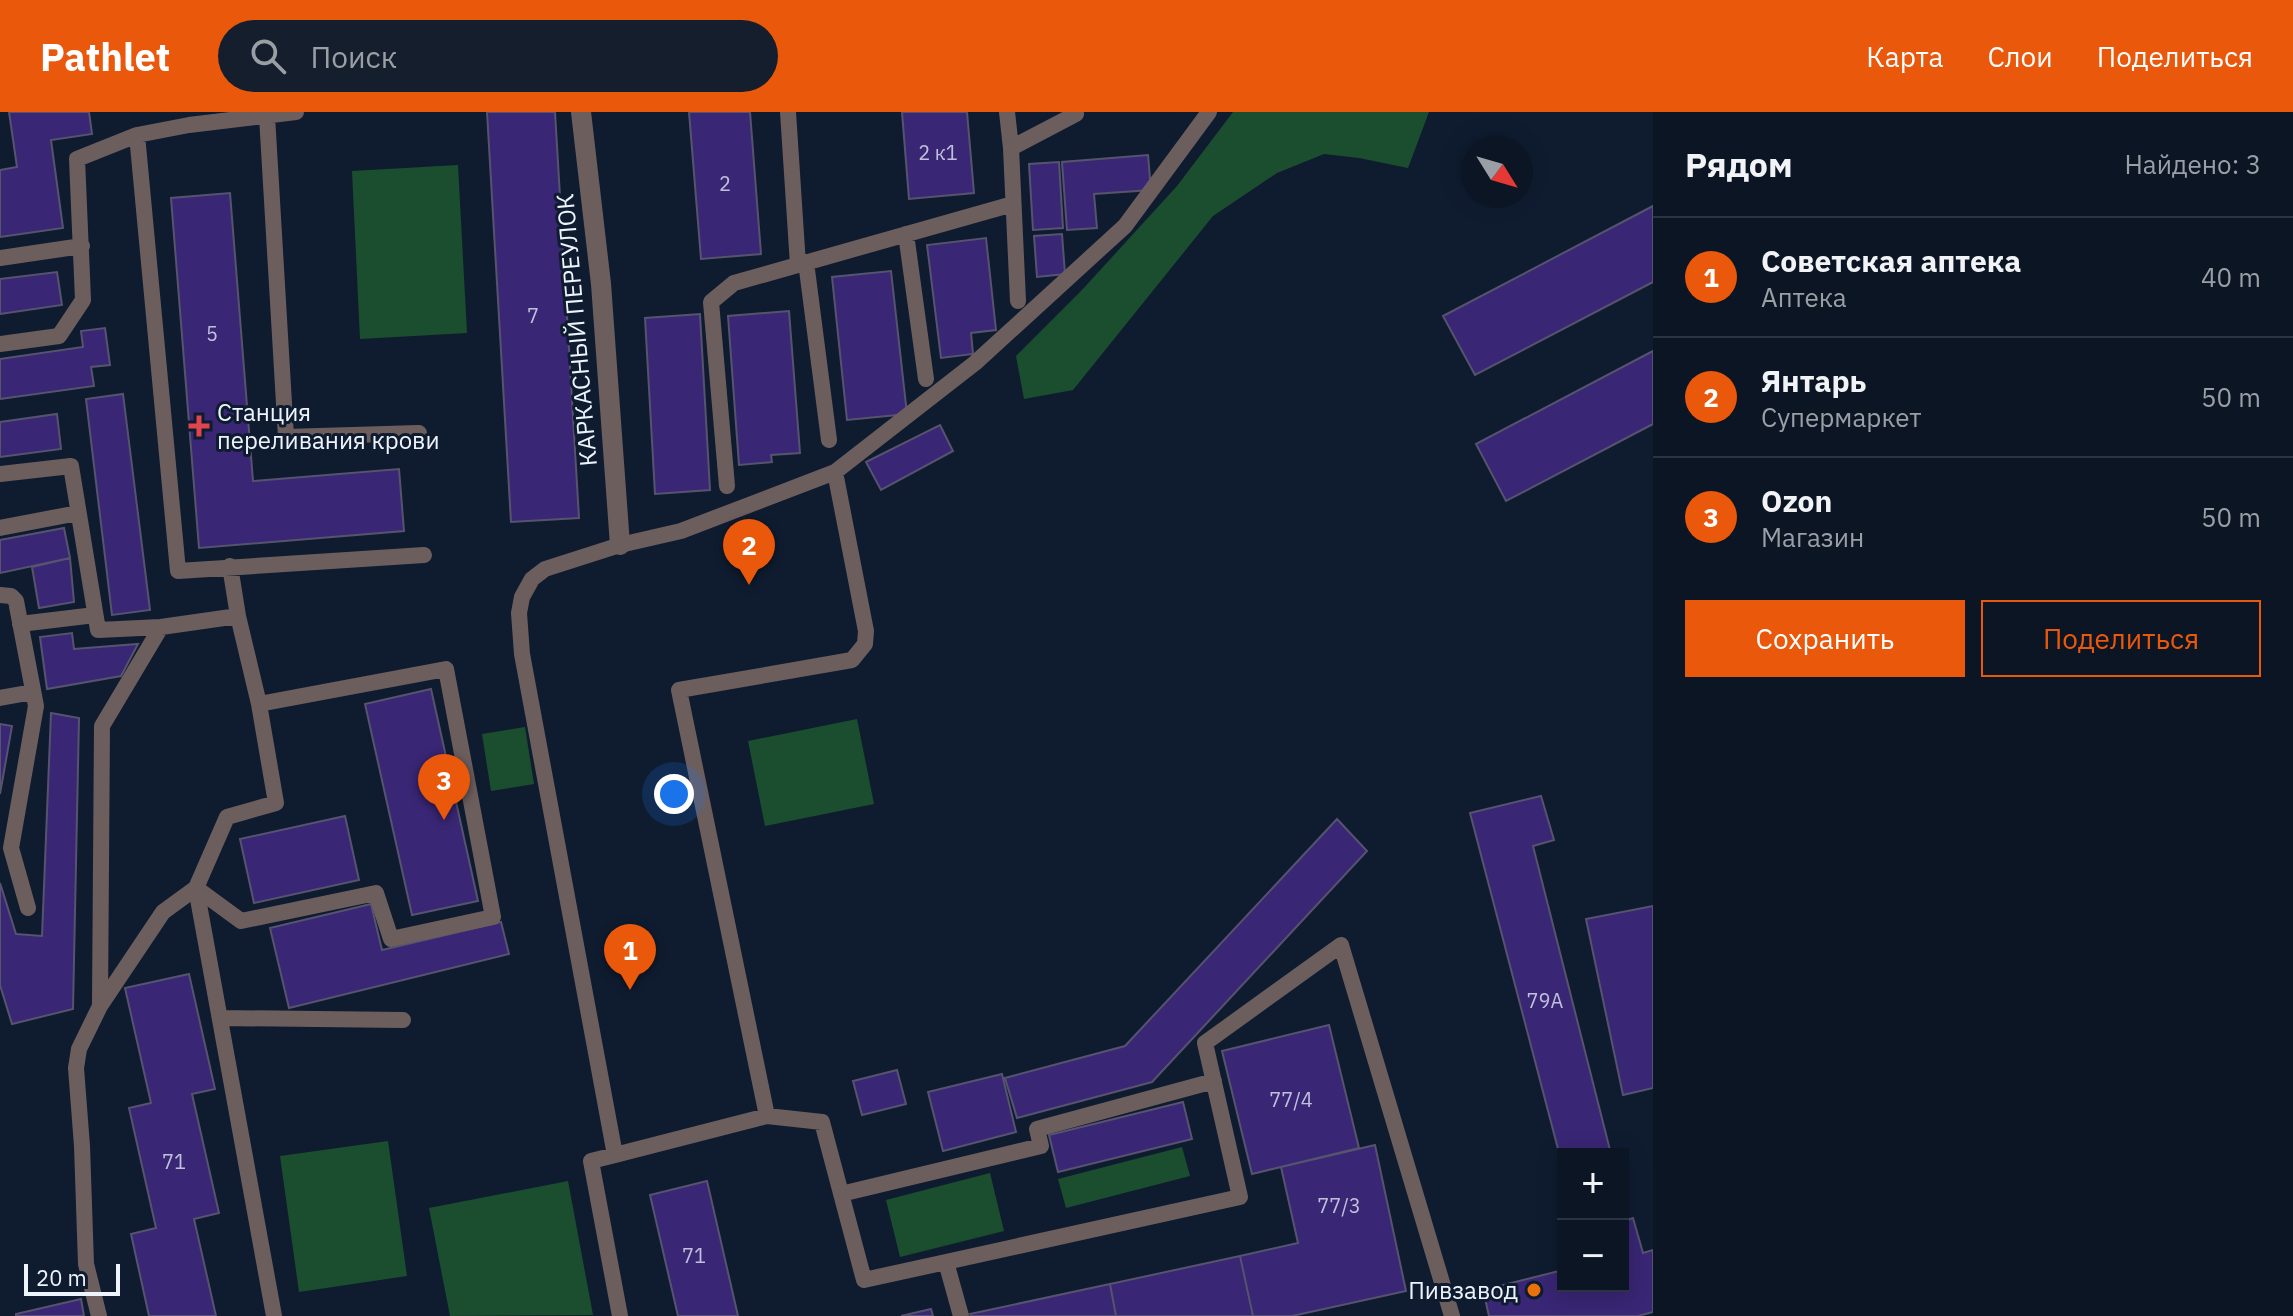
<!DOCTYPE html>
<html lang="ru">
<head>
<meta charset="utf-8">
<style>
	body { margin:0; font-family:"IBM Plex Sans",sans-serif; background:#141e2c; color:#f1f3f6 }
	.controls { position:absolute; right:24px; bottom:24px; display:grid; overflow:hidden; border-radius:0px; box-shadow:0 4px 20px #0003 }
	.controls button { width:72px; height:72px; display:grid; place-items:center; padding:0; border:0; border-bottom:2px solid #2b3441; background:#0b1524; color:#f1f3f6; font:40px sans-serif }
	.compass { position:absolute; left:1461px; top:24px; width:72px; height:72px; border-radius:50%; background:#0b1524; box-shadow:0 4px 20px #0003; rotate:127deg }
	.scale { position:absolute; left:24px; bottom:20px; width:96px; box-sizing:border-box; padding-left:8px; border:4px solid #eef4fd; border-top:0; font-size:22px; line-height:28px; white-space:nowrap; color:#eef4fd; -webkit-text-stroke:6px #0f1c30; paint-order:stroke }
	.you { position:absolute; left:674px; top:682px; width:28px; height:28px; margin:-20px; border:6px solid #fff; border-radius:50%; background:#1a73e8; box-shadow:0 0 0 12px #1a73e833 }
	.badge { display:grid; place-items:center; width:52px; height:52px; border-radius:50%; background:#ea580c; color:#fff; font-size:26px; font-weight:700 }
	.pin { position:absolute; translate:-50% -66px; filter:drop-shadow(0 2px 4px #0008) }
	.pin::after { content:''; position:absolute; top:42px; width:28px; height:24px; background:inherit; clip-path:polygon(0 0,100% 0,50% 100%) }
	.list { margin:0; padding:0; list-style:none }
	h2 { display:flex; justify-content:space-between; align-items:center; height:104px; margin:0; padding:0 32px; font-size:34px }
	h2 small { font-size:26px; font-weight:400; color:#9a9fa6 }
	.list li { display:grid; grid-template-columns:52px 1fr auto; gap:24px; align-items:center; box-sizing:border-box; height:120px; padding:0 32px; border-top:2px solid #2b3441 }
	.list b { display:block; font-size:30px; white-space:nowrap }
	.list p { margin:0; font-size:26px; white-space:nowrap; color:#9a9fa6 }
	.list em { font-size:26px; font-style:normal; color:#9a9fa6 }
	.actions { display:flex; gap:16px; padding:24px 32px }
	.actions a { flex:1; padding:18px 0; border:2px solid #ea580c; border-radius:0px; text-align:center; font-size:28px; color:#ea580c }
	.actions .main { background:#ea580c; color:#fff }
	.icon { flex:none; width:44px; height:44px; fill:none; stroke:currentColor; stroke-width:2; stroke-linecap:round; stroke-linejoin:round }
	.map { position:relative; flex:none; width:1653px; height:1204px; overflow:hidden }
	header { display:flex; align-items:center; gap:48px; box-sizing:border-box; height:112px; padding:0 40px; background:#ea580c; color:#fff }
	header strong { font-size:38px }
	nav { display:flex; gap:44px; margin-inline-start:auto; font-size:28px }
	.search { width:560px; height:72px; background:#141e2c; display:flex; align-items:center; gap:20px; box-sizing:border-box; padding:0 28px; border-radius:44px; color:#9a9fa6; font-size:30px }
	main { display:flex }
	aside { flex:1; background:#0b1524 }
	.map>svg:first-child { display:block }
</style>
</head>
<body>
<header>
<strong>Pathlet</strong>
<div class="search"><svg class="icon" aria-label="search" viewBox="0 0 24 24"><circle cx="10" cy="10" r="6"/><path d="M15 15l6 6"/></svg>Поиск</div>
<nav><a>Карта</a><a>Слои</a><a>Поделиться</a></nav>
</header>
<main>
<div class="map">
<svg width="1653" height="1204" viewBox="0 0 1653 1204">
	<rect width="100%" height="100%" fill="#0f1c30"/>
	<path fill="#1b4e2e" d="M1233 0H1429L1408 56 1359 46 1324 42 1277 61 1213 104 1073 278 1024 287 1016 244 1082 178 1177 74Z
		M458 53 467 221 360 227 352 59Z
		M857 607 874 692 765 714 748 629Z
		M525 615 534 672 491 679 482 622Z
		M388 1029 407 1164 299 1180 280 1044Z
		M1182 1035 1190 1064 1066 1096 1058 1067Z
		M990 1061 1004 1119 900 1145 886 1088Z
		M568 1069 593 1203 450 1204 429 1096Z"/>
	<path fill="#392675" stroke="#56536e" stroke-width="2" d="M9 0H89L92 22 51 28 63 116 0 125V58L17 55Z
		M487 0H555L579 406 511 410Z
		M689 0H750L761 142 701 147Z
		M902 0H967L974 81 909 87Z
		M1148 43 1151 78 1094 82 1097 116 1067 118 1062 50Z
		M1059 50 1063 116 1033 118 1029 52Z
		M230 81 253 369 399 357 404 419 199 436 171 86Z
		M1653 94V170L1475 263 1443 204Z
		M1062 122 1065 162 1037 165 1034 124Z
		M986 126 996 218 971 221 973 242 941 246 927 133Z
		M891 159 907 302 847 308 832 165Z
		M57 160 62 193 0 202V167Z
		M789 199 800 341 771 343 772 350 739 353 728 204Z
		M700 202 710 378 655 382 645 206Z
		M105 216 110 253 91 255 94 274 0 287V247L83 235 81 219Z
		M1653 239V312L1506 389 1476 332Z
		M123 282 150 498 112 503 86 287Z
		M57 302 61 337 0 345V310Z
		M940 313 953 339 881 378 866 350Z
		M64 416 70 446 0 461V428Z
		M70 446 74 490 39 496 32 455Z
		M72 521 74 537 138 532 121 564 47 577 40 525Z
		M431 577 478 789 412 803 365 592Z
		M51 601 79 606 73 897 12 912 0 873V771L16 822 42 824Z
		M0 612 12 614 0 682Z
		M1541 684 1554 728 1533 734 1611 1042H1563V1056L1470 701Z
		M345 704 359 768 254 791 240 727Z
		M1337 707 1367 739 1152 970 1017 1006 1005 966 1125 934Z
		M371 792 382 838 501 810 509 842 289 896 270 816Z
		M1653 794V976L1623 983 1586 807Z
		M189 862 215 977 192 982 219 1101 194 1107 216 1204H149L131 1122 156 1116 129 996 151 991 125 876Z
		M1329 913 1359 1036 1252 1062 1222 939Z
		M897 958 906 992 862 1003 853 969Z
		M1002 962 1016 1020 943 1039 928 980Z
		M1183 990 1192 1027 1058 1060 1049 1023Z
		M1375 1033 1406 1179 1292 1204H1253L1240 1144 1298 1131 1281 1055Z
		M707 1069 738 1204H678L650 1083Z
		M1623 1090 1627 1108 1633 1106 1643 1141 1653 1138V1200L1638 1204H1489L1483 1178 1563 1158V1174H1623Z
		M1240 1144 1253 1204H1116L1110 1172Z
		M1110 1172 1116 1204H971L970 1202Z
		M81 1187 84 1204H16V1202Z
		M931 1197 933 1204H901Z"/>
	<g fill="none" stroke-linecap="round" stroke-linejoin="round">
		<path stroke="#6d5e5e" stroke-width="16" d="M788 0 798 153
			M1007 0 1011 36 1076 2
			M267 4 286 325 419 321
			M137 23 178 459 424 443
			M1011 36 1018 189
			M906 122 926 267
			M0 146 82 134
			M806 150 829 328
			M0 232 59 224 83 188 77 47 137 23 189 13 296 0
			M835 360 866 519 865 532 852 548 679 578 767 1004 615 1043 522 542 519 501 522 485 532 467 545 457 620 433 681 419 835 360 975 251 1125 114 1209 0
			M0 362 71 354 98 518 161 515 238 504
			M727 374 711 190 734 171 1013 92
			M0 416 78 401
			M230 454 238 504 259 592
			M0 483 11 484 16 489 36 594 11 736 28 796
			M20 512 95 503
			M0 586 33 580
			M196 776 274 1204
			M100 892 102 614 161 515
			M220 906 403 908
			M767 1004 822 1010 864 1168 946 1150 961 1204
			M615 1043 591 1049 620 1204
			M841 1082 1041 1034 1037 1017 1214 969
			M946 1150 1240 1085 1205 931 1341 833 1452 1204
			M99 1204 86 1152 82 1034 76 956 79 937 100 894 163 800 196 776 227 705 276 691 259 592 446 557 493 805 391 827 376 781 241 809 196 776"/>
		<path stroke="#6d5e5e" stroke-width="20" d="M581 0 601 172 620 433"/>
	</g>
	<path fill="#e0444e" stroke="#0f1c30" stroke-width="3" d="M195 302h8v8h8v8h-8v8h-8v-8h-8v-8h8z"/>
	<circle fill="#e8710a" stroke="#0f1c30" stroke-width="3" cx="1534" cy="1178" r="8"/>
	<g text-anchor="middle" dominant-baseline="central" stroke-width="6" stroke-linejoin="round" paint-order="stroke">
		<g font-size="20" fill="#c1c0db">
			<text x="938" y="40">2 к1</text>
			<text x="725" y="71">2</text>
			<text x="533" y="203">7</text>
			<text x="212" y="221">5</text>
			<text x="1545" y="888">79А</text>
			<text x="1291" y="987">77/4</text>
			<text x="174" y="1049">71</text>
			<text x="1339" y="1093">77/3</text>
			<text x="694" y="1143">71</text>
		</g>
		<g font-size="24" fill="#eef4fd" stroke="#0f1c30">
			<text transform="translate(576 218) rotate(-95)">КАРКАСНЫЙ ПЕРЕУЛОК</text>
		</g>
		<g font-size="24" fill="#eef4fd" stroke="#0f1c30" text-anchor="start">
			<text x="217" y="300">Станция<tspan x="217" dy="28">переливания крови</tspan></text>
			<text x="1518" y="1178" text-anchor="end">Пивзавод</text>
		</g>
	</g>
</svg>
<div class="controls">
<button>+</button>
<button>−</button>
</div>
<svg class="compass" viewBox="-18 -18 36 36"><path d="M0-13l5 13h-10z" fill="#e53935"/><path d="M0 13l5-13h-10z" fill="#9a9fa6"/></svg>
<div class="scale">20 m</div>
<div class="you"></div>
<div class="pin badge" style="left:630px;top:878px">1</div>
<div class="pin badge" style="left:749px;top:473px">2</div>
<div class="pin badge" style="left:444px;top:708px">3</div>
</div>
<aside>
<h2>Рядом<small>Найдено: 3</small></h2>
<ul class="list">
<li><span class="badge">1</span><div><b>Советская аптека</b><p>Аптека</p></div><em>40 m</em></li>
<li><span class="badge">2</span><div><b>Янтарь</b><p>Супермаркет</p></div><em>50 m</em></li>
<li><span class="badge">3</span><div><b>Ozon</b><p>Магазин</p></div><em>50 m</em></li>
</ul>
<div class="actions"><a class="main">Сохранить</a><a>Поделиться</a></div>
</aside>
</main>
</body>
</html>
